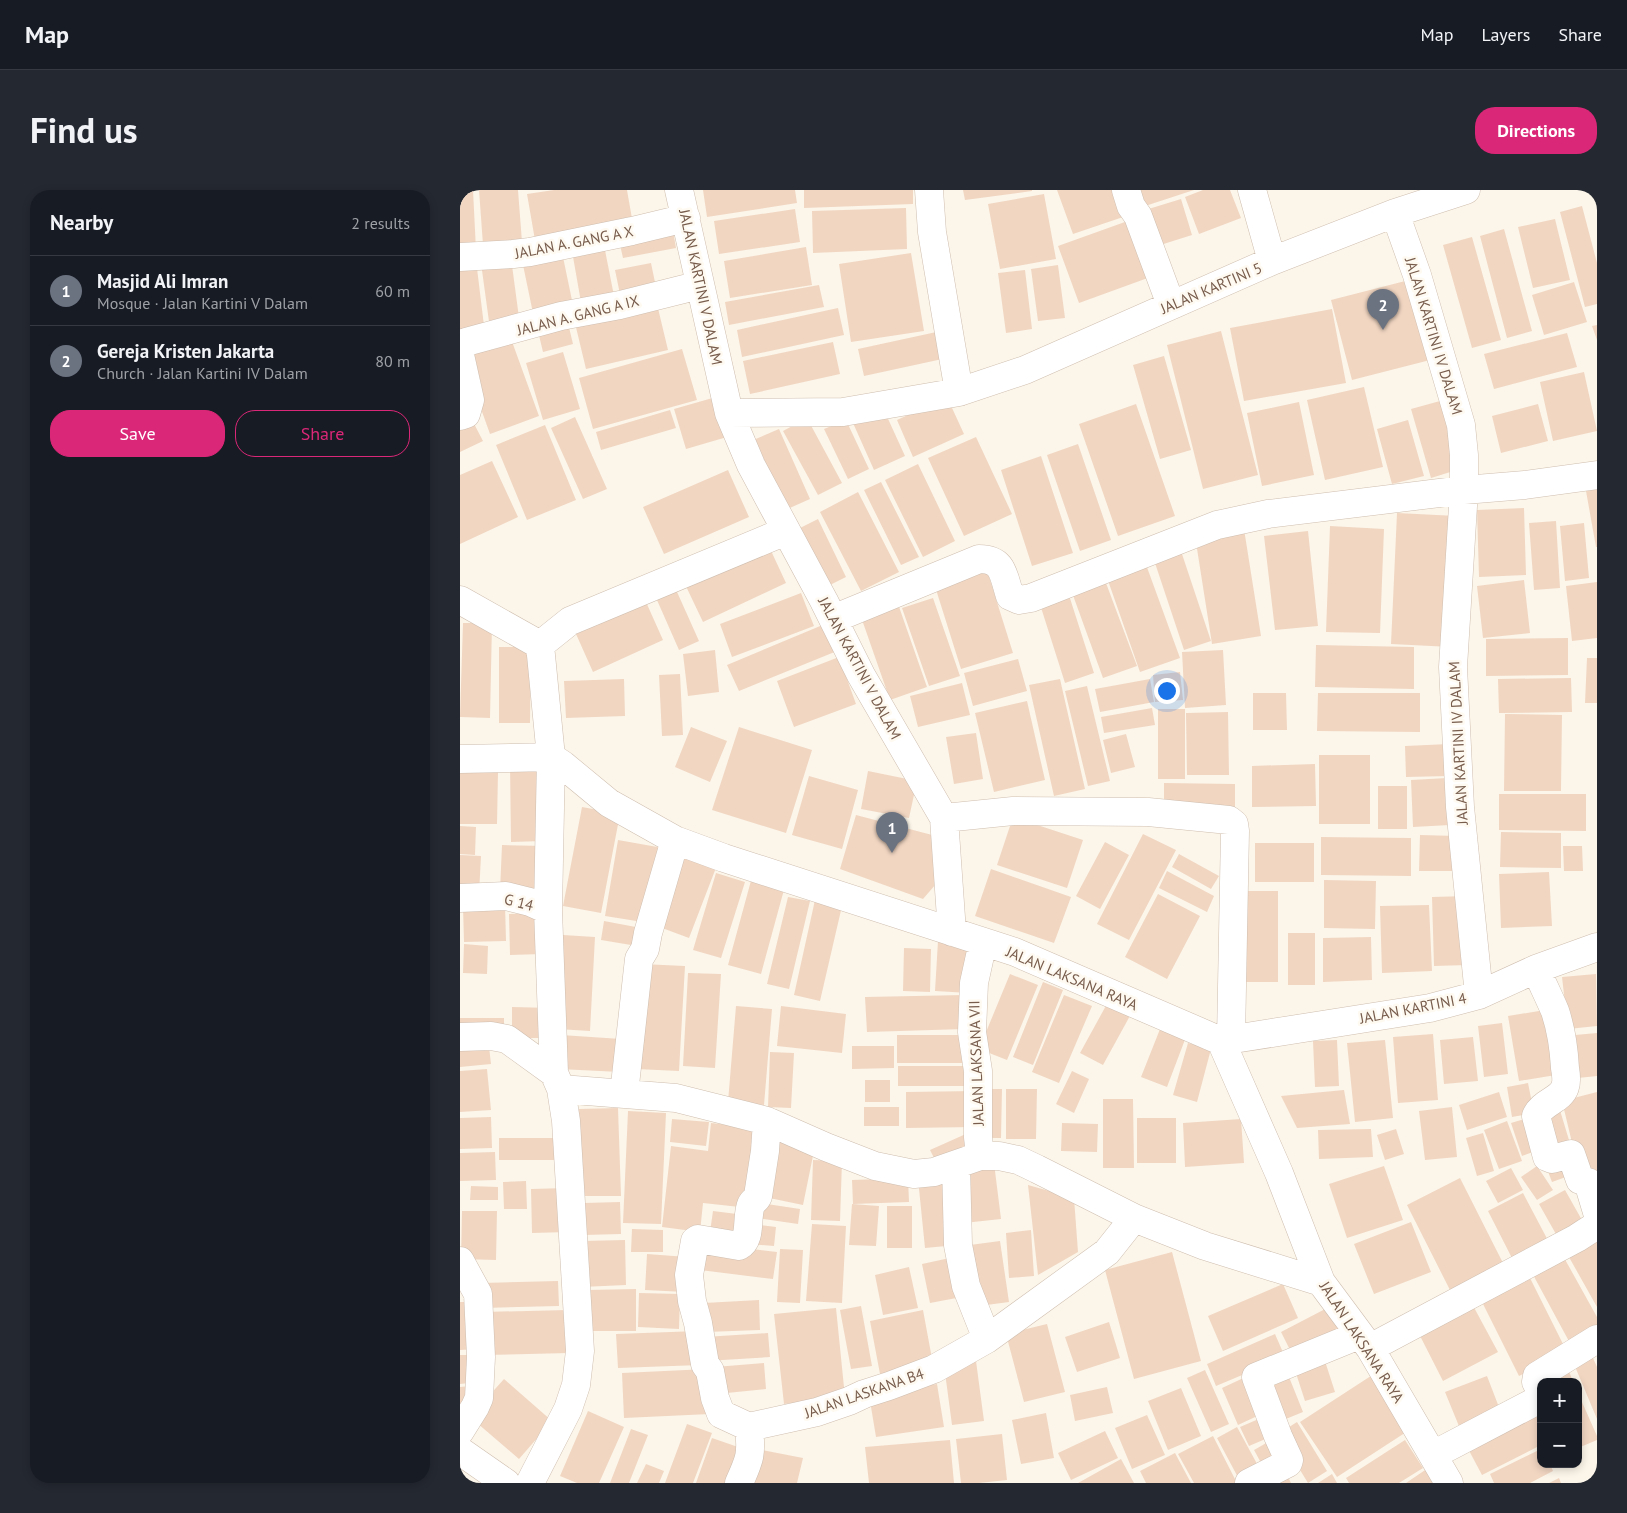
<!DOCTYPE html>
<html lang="en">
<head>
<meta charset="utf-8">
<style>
	body { margin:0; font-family:"PT Sans",sans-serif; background:#242831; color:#f1f3f6 }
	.controls { position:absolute; right:15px; bottom:15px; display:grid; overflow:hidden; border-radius:10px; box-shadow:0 2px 8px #0003 }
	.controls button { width:45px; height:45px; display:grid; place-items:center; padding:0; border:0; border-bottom:1px solid #363941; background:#171b24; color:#f1f3f6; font:25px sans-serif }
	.you { position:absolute; left:706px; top:500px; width:18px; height:18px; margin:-12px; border:4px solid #fff; border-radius:50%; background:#1a73e8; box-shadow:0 0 0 8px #1a73e833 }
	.badge { display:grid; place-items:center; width:32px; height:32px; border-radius:50%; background:#db2777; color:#fff; font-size:16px; font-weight:700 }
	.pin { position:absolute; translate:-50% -41px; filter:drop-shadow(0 1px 2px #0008) }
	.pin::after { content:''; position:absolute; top:26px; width:18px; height:15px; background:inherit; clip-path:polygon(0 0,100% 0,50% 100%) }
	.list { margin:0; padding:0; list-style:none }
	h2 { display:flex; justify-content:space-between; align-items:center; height:65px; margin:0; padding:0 20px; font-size:21px }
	h2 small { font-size:16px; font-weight:400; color:#9ea1a6 }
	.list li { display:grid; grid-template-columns:32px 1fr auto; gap:15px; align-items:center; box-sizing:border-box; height:70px; padding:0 20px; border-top:1px solid #363941 }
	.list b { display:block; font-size:19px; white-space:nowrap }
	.list p { margin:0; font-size:16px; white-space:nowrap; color:#9ea1a6 }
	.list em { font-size:16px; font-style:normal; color:#9ea1a6 }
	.actions { display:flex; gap:10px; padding:15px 20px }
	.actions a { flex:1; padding:11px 0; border:1px solid #db2777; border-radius:20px; text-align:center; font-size:18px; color:#db2777 }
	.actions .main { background:#db2777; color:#fff }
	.map { position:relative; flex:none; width:1137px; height:1293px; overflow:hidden; border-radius:20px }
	header { display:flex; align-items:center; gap:30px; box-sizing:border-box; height:70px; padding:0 25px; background:#171b24; border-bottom:1px solid #363941 }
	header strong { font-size:24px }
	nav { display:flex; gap:28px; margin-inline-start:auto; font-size:18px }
	.intro { display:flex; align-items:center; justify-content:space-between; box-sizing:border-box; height:120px; padding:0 30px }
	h1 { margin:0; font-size:35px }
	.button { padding:12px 22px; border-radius:20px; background:#db2777; color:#fff; font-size:18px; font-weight:700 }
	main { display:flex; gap:30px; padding:0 30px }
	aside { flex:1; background:#171b24; border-radius:20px; box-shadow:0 2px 8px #0003 }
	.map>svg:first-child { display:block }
</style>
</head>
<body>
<header>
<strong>Map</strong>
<nav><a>Map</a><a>Layers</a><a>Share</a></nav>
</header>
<div class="intro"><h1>Find us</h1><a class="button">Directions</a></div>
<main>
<aside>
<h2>Nearby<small>2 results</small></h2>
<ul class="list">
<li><span class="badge" style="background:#6b7280">1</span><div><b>Masjid Ali Imran</b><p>Mosque · Jalan Kartini V Dalam</p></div><em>60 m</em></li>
<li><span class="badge" style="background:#6b7280">2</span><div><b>Gereja Kristen Jakarta</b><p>Church · Jalan Kartini IV Dalam</p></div><em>80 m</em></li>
</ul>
<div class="actions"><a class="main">Save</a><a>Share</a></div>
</aside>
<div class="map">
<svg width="1137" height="1293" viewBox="0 0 1137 1293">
	<rect width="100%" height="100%" fill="#fcf6ea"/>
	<path fill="#f1d6c2" d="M0 0H13L16 60 0 61Z
		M19 0H58L62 52 23 55Z
		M94 0H167L174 40 76 56 67 4Z
		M243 0H335L337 13 247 27Z
		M344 0H453V14L344 18Z
		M503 0H572V1L505 10Z
		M597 0H661L669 25 613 44Z
		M670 0H734L676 19Z
		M743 0H770L781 28 739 44 725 7Z
		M584 4 596 69 540 79 528 14Z
		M721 9 732 45 694 57 682 21Z
		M1122 16 1137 73V114L1125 117 1100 22Z
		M446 18 447 59 353 63 352 21Z
		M335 19 340 52 259 64 254 31Z
		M676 28 696 85 619 113 598 56Z
		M1095 29 1110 90 1073 98 1058 37Z
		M212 35 216 58 163 68 158 46Z
		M1044 39 1072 141 1047 148 1020 46Z
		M1012 47 1041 150 1012 158 983 55Z
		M144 55 155 111 122 118 112 61Z
		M346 57 352 95 270 108 264 71Z
		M451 63 464 141 391 152 379 74Z
		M103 67 114 120 74 128 63 75Z
		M51 68 60 135 30 139 21 73Z
		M16 70 25 144 0 146V72Z
		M191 73 197 102 161 109 155 80Z
		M598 75 605 128 578 131 571 79Z
		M565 80 572 139 546 143 538 83Z
		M953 89 974 169 892 190 871 110Z
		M1114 92 1127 132 1084 145 1072 105Z
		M359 95 364 117 269 135 265 112Z
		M196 110 208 160 126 179 114 129Z
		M378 118 384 145 282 167 277 140Z
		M872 119 886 193 784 211 770 138Z
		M107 129 113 154 83 162 77 137Z
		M1137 135V150L1132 136Z
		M481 141 487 168 404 186 398 159Z
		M761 141 798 285 743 299 707 155Z
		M1107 143 1117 177 1034 199 1024 164Z
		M50 146 79 226 30 244 1 163Z
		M373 152 380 184 290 204 283 171Z
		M222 159 237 210 133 239 119 188Z
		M103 162 120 219 83 230 66 173Z
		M704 166 731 260 700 269 673 175Z
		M1124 182 1137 241 1093 251 1080 192Z
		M904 197 923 277 865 290 847 210Z
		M256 207 267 247 226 259 214 219Z
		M487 207 504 244 453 267 437 230Z
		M980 211 1000 279 971 288 951 219Z
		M839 212 854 285 802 296 787 223Z
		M676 214 715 326 658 346 619 234Z
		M1078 214 1088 251 1041 263 1032 226Z
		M210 220 216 238 141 260 136 242Z
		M424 220 445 266 414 280 393 233Z
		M10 226 23 251 0 262V231Z
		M115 227 147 299 123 309 91 238Z
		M347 228 382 293 358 305 323 241Z
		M386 230 409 279 388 289 364 239Z
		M948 230 964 286 932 294 917 239Z
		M85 235 116 310 67 330 36 255Z
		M319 239 350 309 323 321 291 251Z
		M516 247 552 324 504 346 468 268Z
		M618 254 651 350 620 361 587 265Z
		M581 266 613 363 572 376 541 280Z
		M32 271 58 327 0 354V285Z
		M458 274 495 351 463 367 425 290Z
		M268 280 289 327 204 364 183 317Z
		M421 292 459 367 441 375 404 300Z
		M1137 299V357H1136L1126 301Z
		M398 302 439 382 401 401 360 322Z
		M1064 318 1066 385 1019 387 1017 320Z
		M937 323 997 326 991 457 931 454Z
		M358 329 386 387 362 399 334 341Z
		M1096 331 1100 398 1074 400 1069 333Z
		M1124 333 1129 388 1105 391 1100 336Z
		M870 336 924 339 920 443 866 442Z
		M784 339 801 446 752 454 735 346Z
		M848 341 858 436 815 440 804 346Z
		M306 350 326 393 243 432 223 390Z
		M718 352 751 451 724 460 691 361Z
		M684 369 720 468 680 482 645 382Z
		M525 374 553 463 501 479 473 390Z
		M643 385 677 476 643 488 610 397Z
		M1064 390 1070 443 1023 448 1017 396Z
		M1137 392V448L1112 451 1106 396Z
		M213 393 239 451 219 460 193 401Z
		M607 399 634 483 605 493 578 408Z
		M341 403 354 436 272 467 260 434Z
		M473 408 500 486 469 496 442 418Z
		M437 411 467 497 430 510 400 424Z
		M186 412 203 450 133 482 116 444Z
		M3 433H32L30 528 0 527Z
		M365 434 377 461 279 501 267 475Z
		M1108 448V485L1026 486V449Z
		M856 455 954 457V499L855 497Z
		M39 457H71L70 533H39Z
		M255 460 259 502 228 506 223 464Z
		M763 460 766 515 725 518 722 462Z
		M379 467 396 514 334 537 317 491Z
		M1127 468H1137V513H1125Z
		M558 469 567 501 513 516 504 483Z
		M720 482 723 510 695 512 693 485Z
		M220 484 223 545 202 546 199 485Z
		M1111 488 1112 522 1039 523 1038 489Z
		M164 489 165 526 106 528 104 491Z
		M600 489 625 599 594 606 569 495Z
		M690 489 694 512 640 522 635 499Z
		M502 493 510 525 458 537 450 506Z
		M627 496 650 591 628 596 605 501Z
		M793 503H826L827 540H793Z
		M858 503H960V542L857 541Z
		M567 511 585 590 534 602 515 523Z
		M692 518 695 535 644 543 641 527Z
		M698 519H725V589H698Z
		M768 522 769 585H727L726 523Z
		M1045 524 1102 525 1101 601H1044Z
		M231 537 267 551 250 592 215 577Z
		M279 537 352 560 326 643 252 620Z
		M516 543 523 589 494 594 486 547Z
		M666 544 675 577 651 583 643 550Z
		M989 554 990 586 946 587 945 556Z
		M859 565H910V634H859Z
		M82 573 83 651 51 652 50 574Z
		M855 574 856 616 792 617V576Z
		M408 581 457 591 449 628 401 619Z
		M0 582H38L37 634H0Z
		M349 586 398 600 382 659 332 645Z
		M987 588 990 635 953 637 951 590Z
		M704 593 775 594V622H704Z
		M918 596H947V639H918Z
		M1039 604H1126V641L1039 640Z
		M122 617 160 624 141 723 103 716Z
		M396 625 476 646 482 687 463 709 380 679Z
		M553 627 623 650 607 698 537 675Z
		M0 636 16 637 15 665 0 664Z
		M1041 642 1101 643V678L1040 677Z
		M683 644 716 660 669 750 637 734Z
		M960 645 997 646V681H959Z
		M861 647 951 648V686L861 685Z
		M158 650 203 658 189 733 145 726Z
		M645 652 669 665 640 719 616 706Z
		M795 653H854V692H795Z
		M42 655 84 656 82 702 40 701Z
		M222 656 259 670 229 748 194 735Z
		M1103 656H1122L1123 681H1104Z
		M719 664 759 686 751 699 712 677Z
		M0 665 21 666 19 704 0 703Z
		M531 679 611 707 594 753 515 726Z
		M707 681 754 706 747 722 699 698Z
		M1089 682 1092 736 1041 738 1039 684Z
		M256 683 285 692 261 768 233 760Z
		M292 687 325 696 301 784 268 775Z
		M864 690 916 691 915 739 864 738Z
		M782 701H818V792H782Z
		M698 704 740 726 707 789 665 767Z
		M1007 706 1008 775 974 776 972 707Z
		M328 707 350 711 329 799 307 794Z
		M355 710 382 716 360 811 334 805Z
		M45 714 46 751 4 752 3 716Z
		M969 715 972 781 922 783 920 716Z
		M82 723V764L50 765 49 724Z
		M144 731 181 738 177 756 141 750Z
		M828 743H855V795H828Z
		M103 745 135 747 130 841 98 839Z
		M911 747 912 790 863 792V748Z
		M478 751 511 753 509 803 475 801Z
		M4 754 28 756 27 784 3 783Z
		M444 758 471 759 470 802 443 801Z
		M182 774 225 776 219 881 176 879Z
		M228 783 261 784 255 878 223 876Z
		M550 784 578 795 547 870 519 859Z
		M1136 784 1137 836 1108 839 1102 787Z
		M583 792 603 800 573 875 553 867Z
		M504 805 505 839 407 842 405 807Z
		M604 805 632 816 599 893 572 882Z
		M648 812 671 824 643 875 620 863Z
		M276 816 312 819 304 915 268 912Z
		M321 816 386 824 382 863 317 856Z
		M52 817 92 818 91 848H52Z
		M1091 819 1102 884 1059 891 1048 826Z
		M0 828H44V845H0Z
		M704 829 729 839 707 897 681 887Z
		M1042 833 1048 884 1024 887 1018 836Z
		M1137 843V886L1118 888 1115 845Z
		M973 844 978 910 938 913 933 847Z
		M101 845 161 849 160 882 99 879Z
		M437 845H505V873H437Z
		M1013 847 1018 891 984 894 980 850Z
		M28 848 31 874 0 877V850Z
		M877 850 879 896 855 897 853 851Z
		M925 850 933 928 895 932 887 853Z
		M728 853 751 859 737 912 713 905Z
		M392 856H434V878L392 879Z
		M310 862 334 863 331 918 308 917Z
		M438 876H507V896H438Z
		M27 879 31 920 0 922V881Z
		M612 881 629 889 614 923 596 914Z
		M405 890H430V912H405Z
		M1068 893 1074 923 1052 927 1047 897Z
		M522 899H542L541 948H520Z
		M546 899H577L576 949H546Z
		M884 900 890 934 837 938 821 906Z
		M516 901V937L446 938V902Z
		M1039 902 1047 927 1007 940 999 915Z
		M1137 902V985L1121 990 1102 911Z
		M643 909H673L674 978H643Z
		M404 917H439V936H404Z
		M992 917 997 967 965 970 959 921Z
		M1099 917 1112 960 1090 966 1078 923Z
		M158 918 161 1006H122L119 919Z
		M168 921 206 923 201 1034 163 1033Z
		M31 927 32 958 0 959V928Z
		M1071 927 1081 959 1062 966 1051 933Z
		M677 928H716V973H677Z
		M212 929 249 932 246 956 210 952Z
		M781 929 784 973 725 977 723 933Z
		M1047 931 1062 971 1039 979 1024 940Z
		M251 933 304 939 289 1018 243 1013 240 1042 202 1037 211 956 248 961Z
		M602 933 638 934 637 962 601 961Z
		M911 939 913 967 859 969 858 940Z
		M936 939 944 964 925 970 917 945Z
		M508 943 516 960 478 976 470 960Z
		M1023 943 1034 981 1017 986 1006 948Z
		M39 948H100V970H39Z
		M311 948 355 956 343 1015 300 1006Z
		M35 962 36 990 0 991V963Z
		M353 970 382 971 380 1031 351 1030Z
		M534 973 541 1029 504 1033 497 977Z
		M1085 974 1117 983 1092 992Z
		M924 976 943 1030 887 1048 869 994Z
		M1077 976 1093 1000 1077 1010 1061 987Z
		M1051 978 1063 1000 1038 1013 1026 991Z
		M490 986 497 1055 465 1058 458 989Z
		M448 988 449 1012 393 1014 392 990Z
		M1000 988 1045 1077 992 1104 947 1015Z
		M66 991 67 1019H44L43 992Z
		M568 995 614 1008 618 1062 578 1085Z
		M11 996 38 997V1010H10Z
		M107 998 108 1042 72 1043 71 999Z
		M1105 1000 1127 1039 1101 1053 1079 1014Z
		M1063 1003 1092 1058 1056 1076 1028 1021Z
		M160 1012 161 1044 124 1045V1013Z
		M294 1012 340 1019 338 1034 291 1027Z
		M392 1014 419 1016 416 1056 389 1055Z
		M427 1016H452V1058H427Z
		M2 1021H37L36 1070 1 1069Z
		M253 1021 285 1025 281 1054 249 1049Z
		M951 1032 971 1082 914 1104 894 1054Z
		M291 1034 316 1037 314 1056 289 1054Z
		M352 1034 386 1036 382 1113 346 1111Z
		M172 1039 203 1040V1062H171Z
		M571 1040 574 1086 549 1088 546 1043Z
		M1137 1043V1117L1105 1060Z
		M165 1050 166 1095 122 1097V1051Z
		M540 1051 549 1112 519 1116 510 1055Z
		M235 1052 317 1062 313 1089 232 1079Z
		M320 1059 343 1060 340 1113 317 1112Z
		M712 1062 741 1171 674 1189 645 1080Z
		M187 1064 227 1067 225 1102 185 1100Z
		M1102 1064 1137 1127V1141L1111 1155 1071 1081Z
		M499 1066 507 1106 470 1113 462 1074Z
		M449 1077 458 1118 423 1125 415 1085Z
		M1069 1086 1107 1162 1059 1186 1021 1110Z
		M98 1091 99 1116 22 1118V1093Z
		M823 1094 838 1128 763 1161 748 1126Z
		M176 1099V1141H128L127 1100Z
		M179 1103 220 1104 219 1139 178 1137Z
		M299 1110 300 1140 246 1142 244 1113Z
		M1010 1110 1038 1162 983 1191 956 1138Z
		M0 1112H16L18 1159 0 1160Z
		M401 1116 412 1176 391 1179 380 1120Z
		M869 1117 884 1144 835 1170 821 1142Z
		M376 1118 385 1207 324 1214 314 1124Z
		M107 1120 109 1163 25 1165 24 1122Z
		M463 1120 473 1174 420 1184 410 1131Z
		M649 1132 660 1168 617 1182 605 1147Z
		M587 1134 605 1202 564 1212 546 1144Z
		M238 1141 240 1175 158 1178 156 1144Z
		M308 1143 310 1167 246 1171 244 1147Z
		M815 1144 825 1167 756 1196 747 1174Z
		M1129 1159 1137 1177V1229L1111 1167Z
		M0 1165H9V1193L0 1194Z
		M863 1165 875 1202 845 1211 833 1174Z
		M516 1171 524 1231 492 1235 484 1175Z
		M304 1173 306 1199 257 1204 255 1177Z
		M825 1177 843 1222 816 1233 797 1188Z
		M247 1179 250 1224 164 1228 162 1183Z
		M745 1180 769 1234 751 1242 727 1188Z
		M1109 1181 1113 1192H1085Z
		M917 1182 954 1237 877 1287 840 1232Z
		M792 1184 808 1221 778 1235 762 1198Z
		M1027 1186 1042 1225 1001 1241 985 1202Z
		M44 1189 92 1231 59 1269 10 1227Z
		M477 1194 484 1237 416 1247 409 1205Z
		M10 1196 11 1214H0V1197Z
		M647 1197 653 1223 615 1231 610 1205Z
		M721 1198 741 1246 708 1260 688 1211Z
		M1118 1203 1137 1246V1250L1118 1258Z
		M1081 1214V1255L1022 1285 1005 1253Z
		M128 1221 164 1237 139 1293H117L100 1286Z
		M586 1223 594 1268 561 1274 552 1230Z
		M687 1225 705 1265 672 1279 655 1238Z
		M808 1225 817 1244 789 1256 780 1237Z
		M837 1232 867 1281 848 1293 818 1244Z
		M227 1234 252 1243 233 1293H205Z
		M777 1237 802 1283 781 1293 757 1248Z
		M171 1239 188 1245 169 1293H150Z
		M645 1241 658 1268 611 1290 598 1263Z
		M542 1244 547 1290 519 1293H501L496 1249Z
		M753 1246 777 1293H734L718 1264Z
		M252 1248 278 1257 265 1293H236Z
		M815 1248 827 1271 806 1282 794 1260Z
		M490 1250 494 1293H409L405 1257Z
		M945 1250 963 1278 939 1293H889L886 1288Z
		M297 1259 343 1268 337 1293H290Z
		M1081 1259V1274H1090L1093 1281 1070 1293H1034L1030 1284Z
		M715 1263 731 1293H686L680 1281Z
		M661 1269 674 1293H618Z
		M186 1274 204 1281 199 1293H177Z
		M974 1274 987 1293H946Z
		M825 1281 831 1293H812Z
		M872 1284 877 1293H858Z
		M1099 1288 1101 1293H1089Z"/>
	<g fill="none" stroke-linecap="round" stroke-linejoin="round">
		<defs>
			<path id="street" d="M219 0 269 223 291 275 364 411 401 485 484 628 492 742
				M469 0 472 42 499 202
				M666 0 671 16 678 26 711 115
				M792 0 812 71
				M935 23 957 85 1001 235 1004 265V300L993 477 1000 617 1019 805
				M0 67 53 64 70 62 172 41 226 28
				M0 159 2 154 6 152 101 126 160 115 240 95
				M0 165 10 210 6 224 0 226
				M269 223 383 222 499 202 565 180 812 71 935 23 1006 0
				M0 410 80 455
				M373 429 519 369C544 369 543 385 550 406L559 410 571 408 757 335 808 324 1004 300 1065 295 1137 285
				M80 455 110 431 326 341
				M0 569 91 567 103 575 149 613 215 650 264 668 555 762 761 851 819 983 861 1092 910 1158 989 1293
				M484 628 553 621 688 622 769 630 774 634 775 641 771 849
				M0 708 46 706 70 712 88 720
				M1076 779C1082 793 1089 807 1095 821 1101 839 1104 860 1105 878 1106 884 1107 892 1105 897 1101 910 1082 912 1076 926L1087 967 1092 969 1111 964 1120 990 1128 992 1137 1022
				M0 847 31 846 47 849 94 883
				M761 851 970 818 1019 805 1076 779 1137 757
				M101 899 216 908 307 931 366 957 415 976 454 984 474 982 520 966H539L558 970 577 979 674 1028 745 1056 861 1092
				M164 904 179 769 185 759 188 743 215 650
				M307 931 305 961 298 1006C296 1011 293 1010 291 1015 286 1027 292 1049 279 1056L238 1049 235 1051 229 1085 232 1111 238 1133 245 1174 250 1181 255 1208 261 1224 289 1237 357 1222 389 1211 404 1204 429 1196 474 1179 527 1149 647 1062 674 1028
				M520 966 518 947V881L512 842 514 793 523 752
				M496 975 498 1055 506 1096 527 1149
				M0 1071 18 1104 21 1167 19 1208 15 1217 0 1241
				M910 1158 1117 1048 1137 1035
				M1081 1200 1076 1192 1077 1186 1137 1149
				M0 1261 46 1293
				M973 1265 1078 1210 1081 1207
				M70 1293 108 1219 116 1195 120 1161 106 931 101 899 94 883 88 720 91 567 80 455
				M279 1293C290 1269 292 1264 289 1237
				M789 1293 828 1273 829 1270 818 1246 796 1187 899 1145"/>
		</defs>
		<use href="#street" stroke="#cfbeaf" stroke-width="29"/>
		<use href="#street" stroke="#fff" stroke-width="28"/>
	</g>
	<g text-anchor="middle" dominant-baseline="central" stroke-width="5" stroke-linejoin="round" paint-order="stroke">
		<g font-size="15" fill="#785d4d" stroke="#fffaf1">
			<text transform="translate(114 52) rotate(-11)">JALAN A. GANG A X</text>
			<text transform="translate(241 97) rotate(78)">JALAN KARTINI V DALAM</text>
			<text transform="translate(751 98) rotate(-23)">JALAN KARTINI 5</text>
			<text transform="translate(118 125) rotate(-14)">JALAN A. GANG A IX</text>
			<text transform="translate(974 146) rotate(73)">JALAN KARTINI IV DALAM</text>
			<text transform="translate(400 478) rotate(62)">JALAN KARTINI V DALAM</text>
			<text transform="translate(998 553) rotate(-93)">JALAN KARTINI IV DALAM</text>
			<text transform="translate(59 712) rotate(14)">G 14</text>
			<text transform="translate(612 788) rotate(23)">JALAN LAKSANA RAYA</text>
			<text transform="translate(953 818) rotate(-11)">JALAN KARTINI 4</text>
			<text transform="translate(516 873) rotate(-92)">JALAN LAKSANA VII</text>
			<text transform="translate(902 1152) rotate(57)">JALAN LAKSANA RAYA</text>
			<text transform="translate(404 1203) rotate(-19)">JALAN LASKANA B4</text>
		</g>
	</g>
</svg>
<div class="controls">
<button>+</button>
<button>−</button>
</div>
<div class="you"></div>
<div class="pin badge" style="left:432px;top:663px;background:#6b7280">1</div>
<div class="pin badge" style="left:923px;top:140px;background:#6b7280">2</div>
</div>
</main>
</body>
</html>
